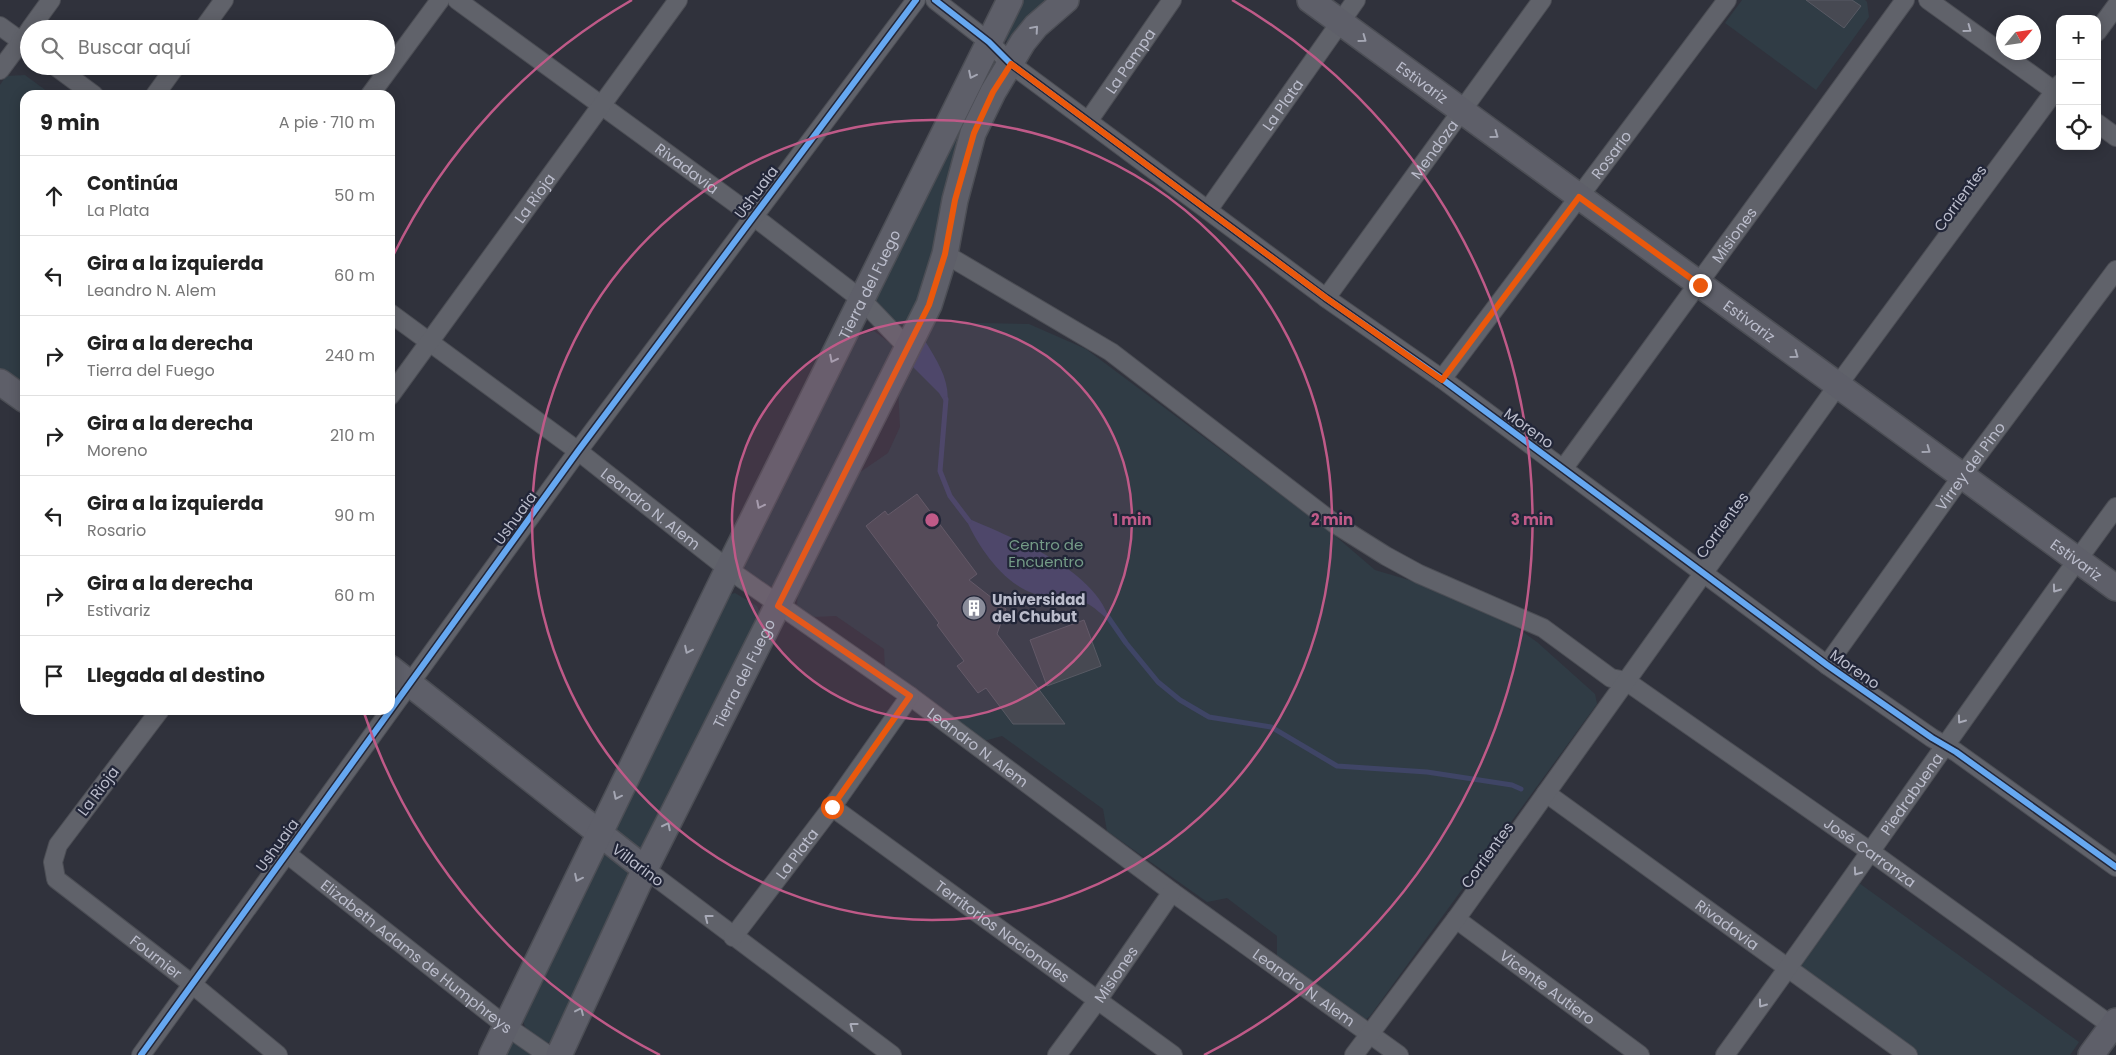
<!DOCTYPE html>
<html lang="es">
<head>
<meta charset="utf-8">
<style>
	body { margin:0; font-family:Poppins,sans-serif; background:#f6f6f6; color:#222 }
	.controls { position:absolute; right:15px; top:15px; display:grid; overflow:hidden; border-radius:10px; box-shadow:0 2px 12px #0003 }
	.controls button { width:45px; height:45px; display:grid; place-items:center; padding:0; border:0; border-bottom:1px solid #e0e0e0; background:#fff; color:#222; font:25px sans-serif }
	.compass { position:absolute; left:1996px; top:15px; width:45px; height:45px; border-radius:50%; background:#fff; box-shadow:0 2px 12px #0003; rotate:61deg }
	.stop { position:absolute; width:15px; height:15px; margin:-11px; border:4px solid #ea580c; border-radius:50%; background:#fff }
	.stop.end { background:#ea580c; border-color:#fff; box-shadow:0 1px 5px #0008 }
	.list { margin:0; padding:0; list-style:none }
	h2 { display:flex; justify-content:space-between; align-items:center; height:65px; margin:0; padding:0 20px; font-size:21px }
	h2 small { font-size:16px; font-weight:400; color:#767676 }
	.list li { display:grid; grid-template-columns:32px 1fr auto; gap:15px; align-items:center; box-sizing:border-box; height:80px; padding:0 20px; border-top:1px solid #e0e0e0 }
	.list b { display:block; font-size:19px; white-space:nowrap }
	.list p { margin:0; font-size:16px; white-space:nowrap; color:#767676 }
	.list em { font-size:16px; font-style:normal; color:#767676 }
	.icon { flex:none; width:28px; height:28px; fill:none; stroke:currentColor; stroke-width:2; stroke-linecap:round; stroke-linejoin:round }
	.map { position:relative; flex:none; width:2116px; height:1055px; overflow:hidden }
	.search { position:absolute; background:#fff; box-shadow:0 2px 12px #0003; left:20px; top:20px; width:375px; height:55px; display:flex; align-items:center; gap:12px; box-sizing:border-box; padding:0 18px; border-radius:28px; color:#767676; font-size:19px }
	.panel { position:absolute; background:#fff; box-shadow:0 2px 12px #0003; left:20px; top:90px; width:375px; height:625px; border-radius:15px }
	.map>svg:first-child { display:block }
</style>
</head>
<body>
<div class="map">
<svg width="2116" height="1055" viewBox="0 0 2116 1055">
	<rect width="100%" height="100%" fill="#30323c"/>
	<path fill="#303c45" d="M1021 0H1053L1012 44 1003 38Z
		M1742 0H1865L1867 2 1869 17 1816 90 1725 23Z
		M984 73 990 77 930 278 906 326 897 324 874 302V296Z
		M25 75 52 95H25V392L0 373V85L6 76Z
		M931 322 1029 324 1086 349 1333 534 1375 570 1419 583 1505 619 1537 642 1595 694 1597 704 1370 1016 1365 1020 1277 958V936L1227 898 1207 902 1107 831 1103 809 1002 736 984 741 885 669 884 649 836 616 812 617 797 606 798 587 853 477 888 453 900 427 898 388Z
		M874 331 891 344 894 352 776 586C761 587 751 577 743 566L852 344 858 336Z
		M735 593 757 606 760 613 649 846 637 850 611 835 728 595Z
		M607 855 624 866 629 877 552 1042 545 1043C536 1037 526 1033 523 1021L596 864 601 857Z
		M1859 883 2079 1042 2070 1055H1918L1798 969Z
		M514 1042 534 1055H504L509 1045Z"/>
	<path fill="#3f4566" d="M925 341C938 362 951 382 947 406L939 393 913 367Z
		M965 517C1008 536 1071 560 1099 599 1104 606 1108 615 1112 623 1103 616 1094 606 1084 602 1070 596 1054 599 1039 595 1005 587 978 547 965 517Z"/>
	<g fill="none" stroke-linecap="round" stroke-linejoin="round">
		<path stroke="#3f4566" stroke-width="5" d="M946 399 940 471 950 496 969 521
			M1108 617 1126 643 1158 682 1180 700 1209 717 1271 727 1337 766 1427 772 1512 785 1521 789"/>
	</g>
	<path fill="#474952" stroke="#585a64" d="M1806 0H1852L1861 6 1844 28Z
		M917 494 977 574 969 580 1006 609 997 634 1065 724H1013L986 688 978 693 957 666 964 661 937 625 939 623 866 526 885 511 888 515Z
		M1084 620 1101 666 1047 686 1030 640Z"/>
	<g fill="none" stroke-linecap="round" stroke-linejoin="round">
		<defs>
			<g id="street">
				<path id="s1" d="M457 0 753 216 862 300 907 347"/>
				<path d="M935 0 989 42 1011 64 1326 298 1442 379 1827 665 1932 738 1956 752 2116 867"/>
				<path d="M1928 0 2060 95"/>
				<path d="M0 26 29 47"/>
				<path d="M30 29 51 0"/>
				<path d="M203 29 224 0"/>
				<path d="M2097 32 2116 6"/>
				<path d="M55 66 94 95"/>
				<path d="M0 70 29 31"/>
				<path d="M155 95 176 66"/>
				<path d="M370 95 440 0"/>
				<path id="s2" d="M1089 120 1172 0"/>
				<path d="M2097 123 2116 137"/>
				<path id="s3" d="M1208 210 1356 0"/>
				<path id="s4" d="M945 254 1111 352 1335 524 1386 556 1419 574 1543 628 1611 678 1626 681 1871 852 2112 1026"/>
				<path id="s5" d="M1326 298 1542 0"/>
				<path id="s6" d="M390 313 578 451 728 569 910 696 1172 892 1399 1055"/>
				<path id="s7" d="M1442 379 1727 0"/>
				<path id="s8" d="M390 396 678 0"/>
				<path id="s9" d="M1563 469 1905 0"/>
				<path id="s10" d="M1827 665 1962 476 2116 270"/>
				<path id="s11" d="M160 710 58 845 53 862 56 879 192 984 278 1055"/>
				<path id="s12" d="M1546 793 1908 1055"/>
				<path id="s13" d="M832 807 1173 1055"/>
				<path id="s14" d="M287 854 506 1026 548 1055"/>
				<path d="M645 869 892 1055"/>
				<path id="s15" d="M1456 919 1640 1055"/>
				<path id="s16" d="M733 937 832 807 910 696"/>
				<path d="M141 1055 578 451 916 0"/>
				<path id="s17" d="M1057 1055 1097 1001 1172 892"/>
				<path d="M1354 1055 1456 919 1838 385 2060 84"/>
				<path id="s18" d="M1725 1055C1857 874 1983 688 2116 507"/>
			</g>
			<g id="secondary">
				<path id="s19" d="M1310 0 2116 588"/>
				<path d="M0 382 25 400"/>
				<path d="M390 668 645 869"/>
				<path id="s20" d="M492 1055 728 569 1010 0"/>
				<path id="s21" d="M559 1055 645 869 929 305 945 254 955 200 973 133 993 92 1023 42 1036 26 1066 0"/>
				<path d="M2091 1055 2116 1021"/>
			</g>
		</defs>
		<use href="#street" stroke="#4c4e55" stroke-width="20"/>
		<use href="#secondary" stroke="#4c4e55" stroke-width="28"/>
		<use href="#street" stroke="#60626a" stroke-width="18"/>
		<use href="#secondary" stroke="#5e5f69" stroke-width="25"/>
		<defs>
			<path id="cycleway" d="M935 0 989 42 1011 64 1326 298 1442 379 1827 665 1932 738 1956 752 2116 867
				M141 1055 578 451 916 0"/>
		</defs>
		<use href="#cycleway" stroke="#222638" stroke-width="9"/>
		<use href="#cycleway" stroke="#66a8f1" stroke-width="6"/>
	</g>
	<defs><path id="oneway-chevron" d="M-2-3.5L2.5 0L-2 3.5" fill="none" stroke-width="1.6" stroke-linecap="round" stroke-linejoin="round" transform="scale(1.25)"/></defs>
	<g stroke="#a4a6b3">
		<use href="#oneway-chevron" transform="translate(1035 29) rotate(-49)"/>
		<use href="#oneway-chevron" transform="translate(1363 39) rotate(36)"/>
		<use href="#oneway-chevron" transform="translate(972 75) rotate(116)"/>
		<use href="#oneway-chevron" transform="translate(1495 135) rotate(36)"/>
		<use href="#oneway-chevron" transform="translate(1795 355) rotate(36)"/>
		<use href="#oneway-chevron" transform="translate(833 359) rotate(117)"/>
		<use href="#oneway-chevron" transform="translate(1927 450) rotate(36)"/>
		<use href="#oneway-chevron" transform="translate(760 505) rotate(117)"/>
		<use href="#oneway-chevron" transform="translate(688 650) rotate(116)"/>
		<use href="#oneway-chevron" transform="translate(617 796) rotate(116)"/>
		<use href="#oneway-chevron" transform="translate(667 826) rotate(-63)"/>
		<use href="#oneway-chevron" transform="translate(578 878) rotate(116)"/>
		<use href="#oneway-chevron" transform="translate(580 1011) rotate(-65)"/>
	</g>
	<g stroke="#a9abb8">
		<use href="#oneway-chevron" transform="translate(1968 29) rotate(36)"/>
		<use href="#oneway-chevron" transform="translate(2056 589) rotate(126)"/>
		<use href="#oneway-chevron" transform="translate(1961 720) rotate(126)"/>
		<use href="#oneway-chevron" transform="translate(1857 872) rotate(125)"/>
		<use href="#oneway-chevron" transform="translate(708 918) rotate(-142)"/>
		<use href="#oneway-chevron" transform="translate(1762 1004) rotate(126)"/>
		<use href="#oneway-chevron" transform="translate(853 1026) rotate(-143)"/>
	</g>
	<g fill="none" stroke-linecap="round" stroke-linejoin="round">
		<path stroke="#ea580c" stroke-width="6" d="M832 807 910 696 778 606 929 305 945 254 955 200 974 133 993 92 1011 64 1326 298 1442 380 1579 197 1700 285"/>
	</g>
	<circle cx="932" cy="520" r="200" fill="#bf5a88" fill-opacity=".12"/>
	<g fill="none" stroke="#bf5a88" stroke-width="2.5">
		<circle cx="932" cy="520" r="200"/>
		<circle cx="932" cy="520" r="400"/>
		<path d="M660 1055A600 600 0 0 1 363 710M390 262A600 600 0 0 1 632 0M1232 0A600 600 0 0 1 1204 1055"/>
	</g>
	<defs>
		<symbol id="building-disc" viewBox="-11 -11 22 22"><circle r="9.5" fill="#8a8c9a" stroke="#222638"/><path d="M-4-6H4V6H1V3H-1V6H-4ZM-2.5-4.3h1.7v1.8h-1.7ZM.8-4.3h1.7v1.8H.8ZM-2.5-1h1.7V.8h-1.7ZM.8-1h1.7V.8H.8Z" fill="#fff"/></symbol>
	</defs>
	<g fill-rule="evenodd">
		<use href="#building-disc" x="960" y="594" width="28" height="28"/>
	</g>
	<g text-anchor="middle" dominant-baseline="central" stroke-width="4.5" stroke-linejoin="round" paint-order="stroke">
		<g font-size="15" fill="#bbbdcc" stroke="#222638">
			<text stroke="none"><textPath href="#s2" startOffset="72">La Pampa</textPath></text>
			<text stroke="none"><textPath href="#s19" startOffset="139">Estivariz</textPath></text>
			<text stroke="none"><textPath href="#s3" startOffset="129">La Plata</textPath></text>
			<text stroke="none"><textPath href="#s5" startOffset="184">Mendoza</textPath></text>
			<text stroke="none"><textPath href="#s7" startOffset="281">Rosario</textPath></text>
			<text stroke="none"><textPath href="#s1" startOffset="285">Rivadavia</textPath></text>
			<text transform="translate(756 192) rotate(-53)">Ushuaia</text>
			<text stroke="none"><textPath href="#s8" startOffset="245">La Rioja</textPath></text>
			<text transform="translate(1960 198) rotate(-54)">Corrientes</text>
			<text stroke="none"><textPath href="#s9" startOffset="290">Misiones</textPath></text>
			<text stroke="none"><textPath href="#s20" startOffset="858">Tierra del Fuego</textPath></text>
			<text stroke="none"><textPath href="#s19" startOffset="544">Estivariz</textPath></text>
			<text transform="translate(1529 428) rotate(36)">Moreno</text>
			<text stroke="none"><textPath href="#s10" startOffset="245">Virrey del Pino</textPath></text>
			<text stroke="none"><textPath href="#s6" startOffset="326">Leandro N. Alem</textPath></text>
			<text transform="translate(515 518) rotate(-54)">Ushuaia</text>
			<text transform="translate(1722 525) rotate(-54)">Corrientes</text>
			<text stroke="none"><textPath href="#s19" startOffset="949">Estivariz</textPath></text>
			<text transform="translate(1855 669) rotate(35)">Moreno</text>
			<text stroke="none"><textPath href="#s21" startOffset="424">Tierra del Fuego</textPath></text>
			<text stroke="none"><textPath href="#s6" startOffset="731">Leandro N. Alem</textPath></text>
			<text transform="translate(98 791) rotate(-53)">La Rioja</text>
			<text stroke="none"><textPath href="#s18" startOffset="321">Piedrabuena</textPath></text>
			<text transform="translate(277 845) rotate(-54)">Ushuaia</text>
			<text stroke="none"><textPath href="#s4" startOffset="1106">José Carranza</textPath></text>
			<text stroke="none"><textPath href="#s16" startOffset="105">La Plata</textPath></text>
			<text transform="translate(1487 855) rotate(-54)">Corrientes</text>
			<text transform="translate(638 865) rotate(37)">Villarino</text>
			<text stroke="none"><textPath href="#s12" startOffset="224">Rivadavia</textPath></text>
			<text stroke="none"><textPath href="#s13" startOffset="211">Territorios Nacionales</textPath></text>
			<text stroke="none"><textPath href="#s14" startOffset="165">Elizabeth Adams de Humphreys</textPath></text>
			<text stroke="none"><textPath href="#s11" startOffset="331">Fournier</textPath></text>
			<text stroke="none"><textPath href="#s17" startOffset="100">Misiones</textPath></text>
			<text stroke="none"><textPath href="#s6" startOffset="1136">Leandro N. Alem</textPath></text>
			<text stroke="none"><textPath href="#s15" startOffset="114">Vicente Autiero</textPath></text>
		</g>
		<g font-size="15" fill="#749b87" stroke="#222638">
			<text x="1046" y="544">Centro de<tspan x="1046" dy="17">Encuentro</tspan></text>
		</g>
		<g font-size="15" font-weight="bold" fill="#bbbdcc" stroke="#222638" text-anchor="start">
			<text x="992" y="599">Universidad<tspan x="992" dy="17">del Chubut</tspan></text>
		</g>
	</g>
	<circle cx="932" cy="520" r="8" fill="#bf5a88" stroke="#222638" stroke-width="2.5"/>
	<g font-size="15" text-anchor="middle" font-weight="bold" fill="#bf5a88" stroke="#222638" stroke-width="4.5" stroke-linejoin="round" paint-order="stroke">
		<text x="1132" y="525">1 min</text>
		<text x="1332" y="525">2 min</text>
		<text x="1532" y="525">3 min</text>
	</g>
</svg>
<div class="controls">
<button>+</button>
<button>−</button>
<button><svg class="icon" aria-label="locate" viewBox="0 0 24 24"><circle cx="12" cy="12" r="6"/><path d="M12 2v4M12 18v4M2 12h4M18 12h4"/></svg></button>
</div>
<svg class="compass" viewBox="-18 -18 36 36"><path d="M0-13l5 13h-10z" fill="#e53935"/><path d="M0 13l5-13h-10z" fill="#767676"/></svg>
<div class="stop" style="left:832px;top:807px"></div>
<div class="stop end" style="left:1700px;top:285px"></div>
<div class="search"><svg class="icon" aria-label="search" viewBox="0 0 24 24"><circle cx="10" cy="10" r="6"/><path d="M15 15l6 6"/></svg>Buscar aquí</div>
<section class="panel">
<h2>9 min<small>A pie · 710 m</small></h2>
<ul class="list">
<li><svg class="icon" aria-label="ahead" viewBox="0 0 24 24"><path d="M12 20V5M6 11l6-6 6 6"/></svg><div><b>Continúa</b><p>La Plata</p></div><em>50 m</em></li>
<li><svg class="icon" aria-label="left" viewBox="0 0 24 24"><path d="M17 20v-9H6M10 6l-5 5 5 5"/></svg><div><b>Gira a la izquierda</b><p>Leandro N. Alem</p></div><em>60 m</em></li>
<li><svg class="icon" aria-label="right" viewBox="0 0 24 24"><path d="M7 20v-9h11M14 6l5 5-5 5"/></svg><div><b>Gira a la derecha</b><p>Tierra del Fuego</p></div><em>240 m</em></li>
<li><svg class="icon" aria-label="right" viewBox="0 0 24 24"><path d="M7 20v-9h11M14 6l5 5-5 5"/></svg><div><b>Gira a la derecha</b><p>Moreno</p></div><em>210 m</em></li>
<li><svg class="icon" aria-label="left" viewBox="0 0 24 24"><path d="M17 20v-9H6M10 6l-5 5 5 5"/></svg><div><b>Gira a la izquierda</b><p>Rosario</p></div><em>90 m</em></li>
<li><svg class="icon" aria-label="right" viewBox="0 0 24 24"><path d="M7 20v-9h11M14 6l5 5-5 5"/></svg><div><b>Gira a la derecha</b><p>Estivariz</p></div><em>60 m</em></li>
<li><svg class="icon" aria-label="arrive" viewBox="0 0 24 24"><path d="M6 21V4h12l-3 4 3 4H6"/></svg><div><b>Llegada al destino</b></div></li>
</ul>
</section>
</div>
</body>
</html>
